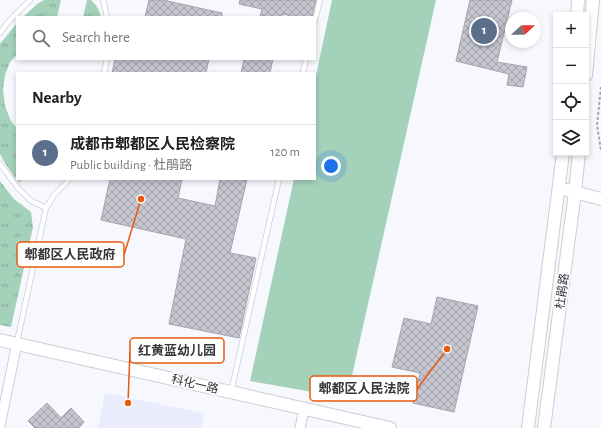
<!DOCTYPE html>
<html lang="en">
<head>
<meta charset="utf-8">
<style>
	body { margin:0; font-family:"Alegreya Sans","Noto Sans SC",sans-serif; background:#f6f6f6; color:#202124 }
	.controls { position:absolute; right:12px; top:12px; display:grid; overflow:hidden; border-radius:0px; box-shadow:0 2px 6px #0003 }
	.controls button { width:36px; height:36px; display:grid; place-items:center; padding:0; border:0; border-bottom:1px solid #e0e0e0; background:#fff; color:#202124; font:20px sans-serif }
	.compass { position:absolute; left:505px; top:12px; width:36px; height:36px; border-radius:50%; background:#fff; box-shadow:0 2px 6px #0003; rotate:69deg }
	.you { position:absolute; left:331px; top:166px; width:14px; height:14px; margin:-10px; border:3px solid #fff; border-radius:50%; background:#1a73e8; box-shadow:0 0 0 6px #1a73e833 }
	.badge { display:grid; place-items:center; width:26px; height:26px; border-radius:50%; background:#256731; color:#fff; font-size:13px; font-weight:700 }
	.pin { position:absolute; translate:-50% -50%; border:2px solid #fff; box-shadow:0 1px 4px #0006 }
	.list { margin:0; padding:0; list-style:none }
	h2 { display:flex; justify-content:space-between; align-items:center; height:52px; margin:0; padding:0 16px; font-size:17px }
	h2 small { font-size:13px; font-weight:400; color:#757577 }
	.list li { display:grid; grid-template-columns:26px 1fr auto; gap:12px; align-items:center; box-sizing:border-box; height:56px; padding:0 16px; border-top:1px solid #e0e0e0 }
	.list b { display:block; font-size:15px; white-space:nowrap }
	.list p { margin:0; font-size:13px; white-space:nowrap; color:#757577 }
	.list em { font-size:13px; font-style:normal; color:#757577 }
	.icon { flex:none; width:22px; height:22px; fill:none; stroke:currentColor; stroke-width:2; stroke-linecap:round; stroke-linejoin:round }
	.map { position:relative; flex:none; width:601px; height:428px; overflow:hidden }
	.search { position:absolute; background:#fff; box-shadow:0 2px 6px #0003; left:16px; top:16px; width:300px; height:44px; display:flex; align-items:center; gap:10px; box-sizing:border-box; padding:0 14px; border-radius:0px; color:#757577; font-size:15px }
	.panel { position:absolute; background:#fff; box-shadow:0 2px 6px #0003; left:16px; top:72px; width:300px; height:108px; border-radius:0px }
	.map>svg:first-child { display:block }
</style>
</head>
<body>
<div class="map">
<svg width="601" height="428" viewBox="0 0 601 428">
	<defs>
		<pattern id="grass-tufts" width="24" height="20" patternUnits="userSpaceOnUse"><rect width="24" height="20" fill="#a4d1ba"/><path d="M3 7l-1-3M5 7V3M7 7l1-3M15 17l-1-3M17 17v-4M19 17l1-3" fill="none" stroke="#86aa98"/></pattern>
		<pattern id="building-cross-hatch" width="8" height="8" patternUnits="userSpaceOnUse"><rect width="8" height="8" fill="#c5c6d0"/><path d="M0 0l8 8M0 8l8-8" fill="none" stroke="#a1a2aa"/></pattern>
	</defs>
	<rect width="100%" height="100%" fill="#f7f8fe"/>
	<path fill="#eaecfd" d="M105 393 204 413 201 428H98Z"/>
	<path fill="url(#grass-tufts)" d="M44 0H61L57 17H23L37 4Z
		M87 0H91C96 4 100 11 101 17H83Z
		M17 23V54L10 62 5 75 3 90 5 106 11 121 17 128V179H21L20 183C12 174 5 165 0 154V44Z
		M0 181 14 199 31 212 33 227 11 327 0 325Z"/>
	<path fill="#a4d1ba" d="M332 0H436L347 398 250 381 294 179H315V80Z"/>
	<path fill="url(#building-cross-hatch)" stroke="#a3a4ad" d="M149 0H163L222 13V17H145Z
		M240 0H316L312 17H296L283 14 282 17H260L262 9 239 4Z
		M470 0H512L497 62 527 67 523 87 507 85 509 74 456 61Z
		M115 59H209L206 73H112Z
		M244 59H273L270 73H241Z
		M110 179H182L178 198 215 206 220 179H247L230 253 256 258 239 338 169 324 186 239 101 220Z
		M437 297 478 306 454 412 413 403 420 373 392 367 404 318 431 324Z
		M47 403 61 418 71 408 84 422 79 428H35L28 421Z"/>
	<g fill="none" stroke-linecap="round" stroke-linejoin="round">
		<defs>
			<path id="lane" d="M103 0 107 17
				M315 20 320 0
				M0 33 8 22 30 0
				M104 73 107 59
				M303 73 306 59
				M0 164 18 188 30 200 46 208 17 342
				M46 208 54 195 70 179
				M231 392 279 179"/>
			<path id="street" d="M0 426 17 343
				M300 428 304 409"/>
			<path id="secondary" d="M577 15 578 0
				M586 75 593 0
				M567 190 601 199
				M0 340 390 428
				M528 428 563 153
				M544 428 575 192 579 153"/>
		</defs>
		<use href="#lane" stroke="#cccdd7" stroke-width="6"/>
		<use href="#street" stroke="#cccdd7" stroke-width="11"/>
		<use href="#secondary" stroke="#cccdd7" stroke-width="14"/>
		<path stroke="#a6a7ac" stroke-width="2" stroke-dasharray="3 2" stroke-linecap="butt" d="M601 87 597 125 601 150"/>
		<use href="#lane" stroke="#fff" stroke-width="4.5"/>
		<use href="#street" stroke="#fff" stroke-width="9"/>
		<use href="#secondary" stroke="#fff" stroke-width="12"/>
	</g>
	<g text-anchor="middle" dominant-baseline="central" stroke-width="3.5" stroke-linejoin="round" paint-order="stroke">
		<g font-size="12" fill="#37373b" stroke="#fff">
			<text transform="translate(562 291) rotate(-82)">杜鹃路</text>
			<text transform="translate(195 384) rotate(13)">科化一路</text>
		</g>
	</g>
	<path fill="none" stroke="#e8590c" stroke-width="1.5" d="M141 199L124 255M128 403L130 351M447 349L417 389"/>
	<g fill="#e8590c" stroke="#fff" stroke-width="1.5">
		<circle cx="141" cy="199" r="4"/>
		<circle cx="128" cy="403" r="4"/>
		<circle cx="447" cy="349" r="4"/>
	</g>
	<g fill="#fff" stroke="#e8590c" stroke-width="1.5">
		<rect x="17" y="242" width="107" height="25" rx="4"/>
		<rect x="130" y="338" width="94" height="25" rx="4"/>
		<rect x="310" y="376" width="107" height="25" rx="4"/>
	</g>
	<g font-size="13" text-anchor="middle" font-weight="bold" fill="#37373b">
		<text x="70" y="259">郫都区人民政府</text>
		<text x="177" y="355">红黄蓝幼儿园</text>
		<text x="364" y="393">郫都区人民法院</text>
	</g>
</svg>
<div class="controls">
<button>+</button>
<button>−</button>
<button><svg class="icon" aria-label="locate" viewBox="0 0 24 24"><circle cx="12" cy="12" r="6"/><path d="M12 2v4M12 18v4M2 12h4M18 12h4"/></svg></button>
<button><svg class="icon" aria-label="layers" viewBox="0 0 24 24"><path d="M12 4l9 5-9 5-9-5zM3 14l9 5 9-5"/></svg></button>
</div>
<svg class="compass" viewBox="-18 -18 36 36"><path d="M0-13l5 13h-10z" fill="#e53935"/><path d="M0 13l5-13h-10z" fill="#757577"/></svg>
<div class="you"></div>
<div class="pin badge" style="left:484px;top:31px;background:#5c6f8a">1</div>
<div class="search"><svg class="icon" aria-label="search" viewBox="0 0 24 24"><circle cx="10" cy="10" r="6"/><path d="M15 15l6 6"/></svg>Search here</div>
<section class="panel">
<h2>Nearby<small></small></h2>
<ul class="list">
<li><span class="badge" style="background:#5c6f8a">1</span><div><b>成都市郫都区人民检察院</b><p>Public building · 杜鹃路</p></div><em>120 m</em></li>
</ul>
</section>
</div>
</body>
</html>
